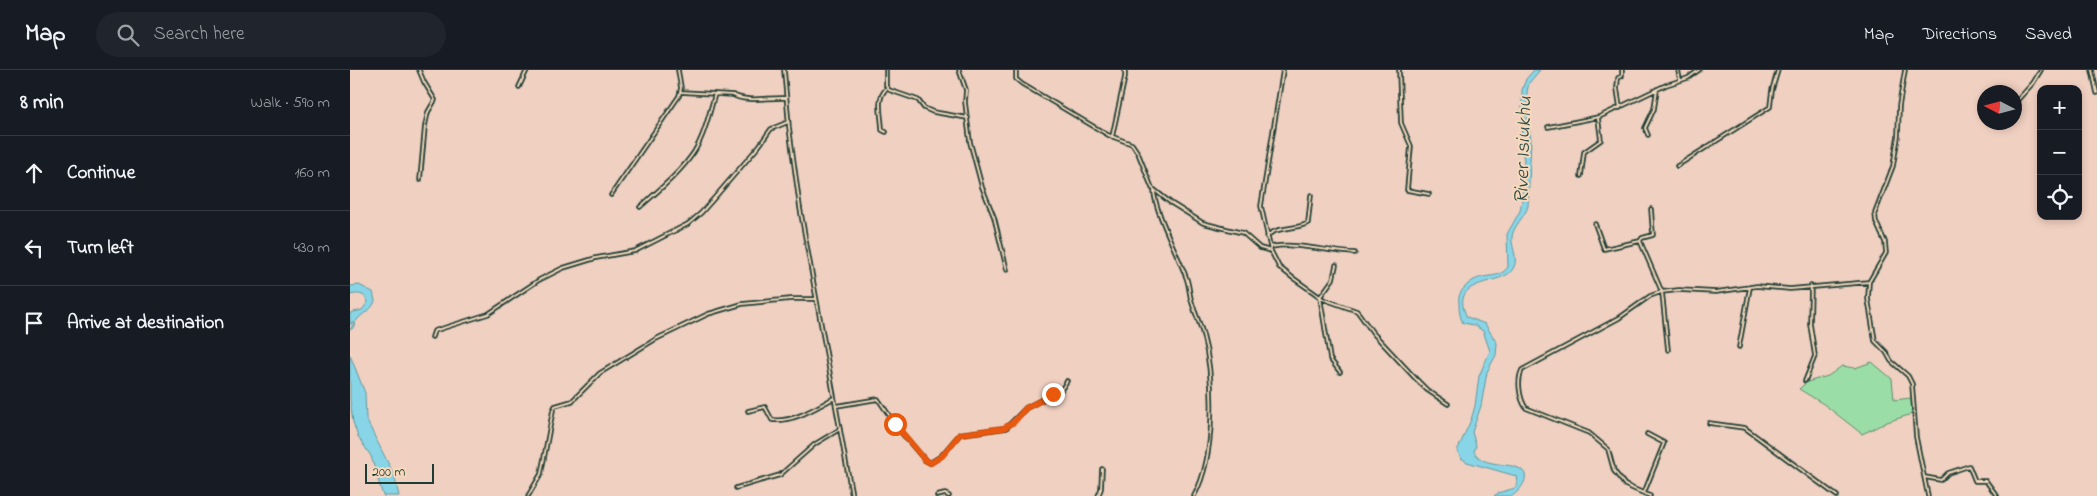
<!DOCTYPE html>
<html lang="en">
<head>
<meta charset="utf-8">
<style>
	body { margin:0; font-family:"Indie Flower",sans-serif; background:#20242c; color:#f1f3f6 }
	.controls { position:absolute; right:15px; top:15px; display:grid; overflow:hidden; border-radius:10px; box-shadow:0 2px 8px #0003 }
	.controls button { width:45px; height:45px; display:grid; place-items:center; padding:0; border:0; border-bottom:1px solid #363941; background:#171b24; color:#f1f3f6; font:25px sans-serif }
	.compass { position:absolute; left:1627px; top:15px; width:45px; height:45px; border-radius:50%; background:#171b24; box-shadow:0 2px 8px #0003; rotate:276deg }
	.scale { position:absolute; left:15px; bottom:12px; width:69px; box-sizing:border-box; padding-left:5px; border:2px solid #1f3d34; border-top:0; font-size:14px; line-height:18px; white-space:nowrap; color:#1f3d34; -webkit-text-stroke:4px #f6d8bc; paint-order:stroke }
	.stop { position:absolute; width:15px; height:15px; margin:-11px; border:4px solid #ea580c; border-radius:50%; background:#fff }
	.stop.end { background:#ea580c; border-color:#fff; box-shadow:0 1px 5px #0008 }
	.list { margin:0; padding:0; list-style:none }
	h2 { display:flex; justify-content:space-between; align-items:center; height:65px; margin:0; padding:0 20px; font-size:21px }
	h2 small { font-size:16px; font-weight:400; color:#9ea1a6 }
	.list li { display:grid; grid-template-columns:32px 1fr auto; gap:15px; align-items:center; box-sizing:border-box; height:75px; padding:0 20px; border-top:1px solid #363941 }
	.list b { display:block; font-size:19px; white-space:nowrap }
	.list em { font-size:16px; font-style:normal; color:#9ea1a6 }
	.icon { flex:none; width:28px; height:28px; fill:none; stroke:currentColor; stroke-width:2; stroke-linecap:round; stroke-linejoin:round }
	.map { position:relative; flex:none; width:1747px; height:426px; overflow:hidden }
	header { display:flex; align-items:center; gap:30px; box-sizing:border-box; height:70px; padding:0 25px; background:#171b24; border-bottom:1px solid #363941 }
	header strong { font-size:24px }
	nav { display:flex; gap:28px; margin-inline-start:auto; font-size:18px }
	.search { width:350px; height:45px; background:#20242c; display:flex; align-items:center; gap:12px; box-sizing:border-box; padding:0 18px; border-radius:28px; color:#9ea1a6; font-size:19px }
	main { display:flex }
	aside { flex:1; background:#171b24 }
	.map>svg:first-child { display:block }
</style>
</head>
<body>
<header>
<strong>Map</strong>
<div class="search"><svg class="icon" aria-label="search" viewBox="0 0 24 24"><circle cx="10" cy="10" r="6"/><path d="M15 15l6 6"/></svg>Search here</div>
<nav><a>Map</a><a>Directions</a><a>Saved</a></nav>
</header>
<main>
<aside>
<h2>8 min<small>Walk · 590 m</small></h2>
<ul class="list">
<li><svg class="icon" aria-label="ahead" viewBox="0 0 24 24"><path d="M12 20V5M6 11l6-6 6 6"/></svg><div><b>Continue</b></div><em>160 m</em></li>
<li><svg class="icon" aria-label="left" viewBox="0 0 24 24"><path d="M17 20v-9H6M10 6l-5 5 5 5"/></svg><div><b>Turn left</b></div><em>430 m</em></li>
<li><svg class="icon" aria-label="arrive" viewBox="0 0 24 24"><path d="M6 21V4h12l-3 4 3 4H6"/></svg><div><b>Arrive at destination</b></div></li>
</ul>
</aside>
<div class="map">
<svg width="1747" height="426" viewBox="0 0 1747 426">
	<rect width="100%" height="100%" fill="#f0d0c1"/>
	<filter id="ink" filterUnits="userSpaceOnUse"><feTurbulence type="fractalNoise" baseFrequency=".02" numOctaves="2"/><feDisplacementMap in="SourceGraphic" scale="10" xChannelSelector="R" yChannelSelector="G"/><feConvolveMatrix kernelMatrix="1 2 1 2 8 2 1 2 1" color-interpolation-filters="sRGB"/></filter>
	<g filter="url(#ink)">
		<path fill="#9bdda7" stroke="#5d8d6e" d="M1522 292 1542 309 1544 330 1561 328 1562 344 1537 352 1512 364 1475 335 1449 319 1457 312 1478 306 1492 296 1505 298Z"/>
		<path fill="#88d5e7" stroke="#5e989f" d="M1184 0H1190L1179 13 1177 22 1178 52 1181 69 1178 136C1175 147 1163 156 1162 167 1161 178 1170 190 1162 200 1152 216 1097 207 1117 247L1135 254 1147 273 1146 285 1137 302 1131 336 1122 362 1126 376 1124 381C1131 397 1155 392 1168 398 1184 404 1170 421 1162 426H1144L1148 423 1165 418 1167 413 1166 406 1117 392 1111 388 1107 381 1121 350 1125 336 1129 306 1140 281 1133 261 1124 255 1113 253C1110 248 1109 240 1109 234 1108 225 1110 222 1116 216 1132 200 1147 212 1158 197L1157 164 1170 141 1172 130 1174 90 1170 72 1172 58V20L1176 9Z
			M9 215 23 222 25 231C21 242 13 242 7 250 3 254 6 257 0 260L4 252H2L0 255V243L12 240 18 232C15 223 8 223 0 225V216Z
			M0 285 15 323 16 349 44 405 49 426H33L21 386 8 367 3 352 0 330Z"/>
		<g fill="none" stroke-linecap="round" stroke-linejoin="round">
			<defs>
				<path id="street" d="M69 0 74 12 85 30 78 42 75 56 70 110
					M434 0 439 57 450 138 502 426
					M536 0V16L539 20 568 30 574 38 583 42 618 48
					M609 0 616 20 615 32 620 72 632 117 644 147 657 200
					M666 0V9L672 14 758 65 782 74 788 83 802 118 821 133 853 153 893 163 910 178 921 181 929 197 943 208 973 229 1007 241 1023 263 1065 308 1077 320 1098 334
					M1049 0 1051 53 1061 76 1057 120 1079 124
					M1328 0 1330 10
					M1555 0 1549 36 1548 66 1543 96 1525 143 1526 152 1535 172 1536 183 1519 212 1518 229 1525 271 1536 282 1541 291 1558 306 1562 314 1566 367 1578 426
					M1742 0 1747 23
					M169 17 177 0
					M331 22 383 25C398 33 418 27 436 28
					M1664 34 1683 13 1691 0
					M1270 38 1267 18 1268 8 1272 6V0
					M1198 57 1249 47 1316 15 1338 8 1349 0
					M536 62 532 60C532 45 525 29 537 18
					M1298 65 1295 58 1304 39 1307 19
					M762 67 775 7V0
					M1327 96 1420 37 1422 20 1428 0
					M1231 106 1234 82 1251 70 1248 48
					M804 121C805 142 828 185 836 207 839 214 839 222 841 229 844 241 850 253 853 265 865 309 866 386 844 426
					M261 125 329 26 331 18 328 0
					M290 137C309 120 330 103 344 82 355 64 359 44 365 24
					M1301 139 1303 165 1292 168 1290 171 1312 222 1318 280
					M1245 154 1254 179 1290 171
					M917 167C924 156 947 160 958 153L961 125
					M921 177C949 172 977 182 1005 183
					M921 181 911 136 933 0
					M986 195 983 209 970 227 980 289 990 302
					M82 267 84 261 138 244 189 210 213 198 246 188 285 181 338 154 351 143 366 126 409 76 421 59 438 52
					M1389 277 1400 217
					M1455 311 1465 286 1460 254 1461 216
					M486 336 528 329 550 361 575 390 580 393 591 386 610 364 656 358 676 338 711 320 717 311
					M398 341 415 337 422 350C445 352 465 338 484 328
					M1359 353 1395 358 1487 426
					M1574 407 1591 410 1598 403 1619 396 1625 411H1636L1647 426
					M386 418 430 405 465 374 490 359
					M1294 423 1314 373 1297 364
					M178 426 191 404 203 340 205 336 222 331 250 303 306 269 358 244 392 234 441 229H466
					M587 426 595 424 599 426
					M748 426 751 419 752 399
					M1300 426 1275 415 1264 401 1258 379 1239 363 1176 338C1169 328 1167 310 1172 300L1269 248 1300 226 1311 222 1329 220 1366 222 1407 216 1440 219 1519 212"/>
			</defs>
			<use href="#street" stroke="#1f3d34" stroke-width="5.5"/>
			<use href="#street" stroke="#f6d8bc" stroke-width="2"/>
		</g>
	</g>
	<g fill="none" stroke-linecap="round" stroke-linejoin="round" filter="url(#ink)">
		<path stroke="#ea580c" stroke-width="6" d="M545 354 575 390 581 393 592 386 610 364 654 358 664 352 676 338 703 324"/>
	</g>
	<g text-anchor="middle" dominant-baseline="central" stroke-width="4" stroke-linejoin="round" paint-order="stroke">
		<g font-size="21" font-style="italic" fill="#2a4c46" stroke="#f6d8bc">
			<text transform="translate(1174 80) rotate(-88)">River Isiukhu</text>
		</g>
	</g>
</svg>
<div class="controls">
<button>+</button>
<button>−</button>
<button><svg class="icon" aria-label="locate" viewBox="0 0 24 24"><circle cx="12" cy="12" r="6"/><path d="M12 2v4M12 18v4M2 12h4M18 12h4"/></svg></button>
</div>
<svg class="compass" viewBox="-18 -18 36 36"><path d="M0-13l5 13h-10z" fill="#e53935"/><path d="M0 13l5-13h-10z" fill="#9ea1a6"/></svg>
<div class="scale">200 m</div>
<div class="stop" style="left:545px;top:354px"></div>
<div class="stop end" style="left:703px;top:324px"></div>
</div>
</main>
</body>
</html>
